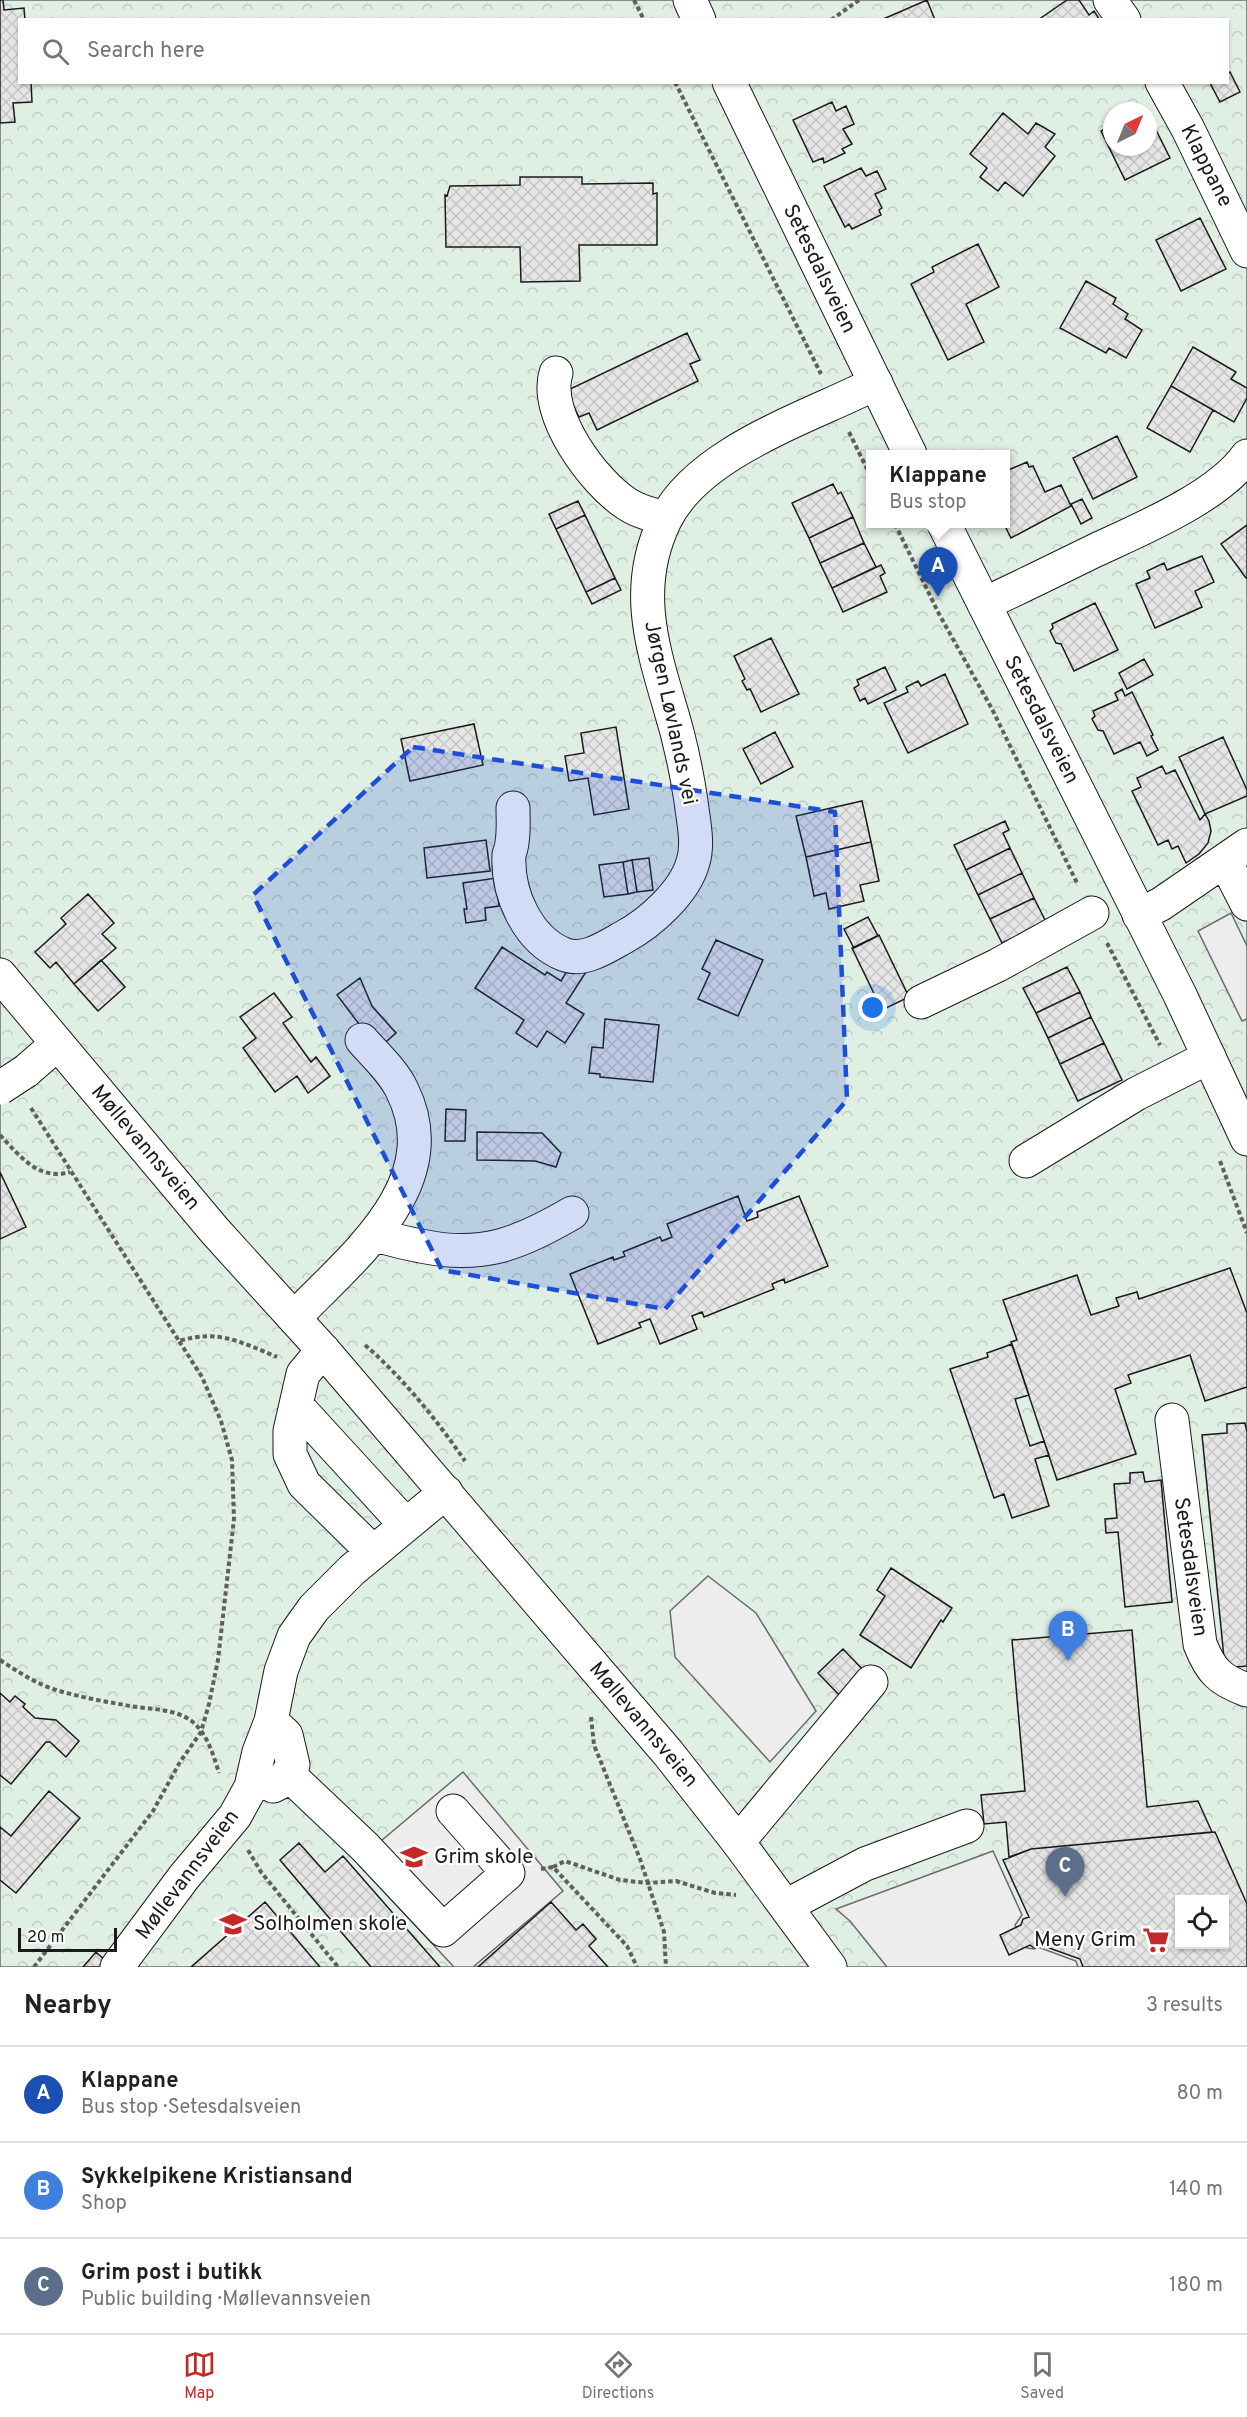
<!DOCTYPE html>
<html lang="en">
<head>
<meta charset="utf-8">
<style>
	body { margin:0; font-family:Overpass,sans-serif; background:#f6f6f6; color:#202124 }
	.controls { position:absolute; right:18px; bottom:18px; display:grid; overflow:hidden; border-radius:0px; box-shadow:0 2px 4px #0004 }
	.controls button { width:54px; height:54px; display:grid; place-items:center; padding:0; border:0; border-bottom:2px solid #e0e0e0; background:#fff; color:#202124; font:30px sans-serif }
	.compass { position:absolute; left:1103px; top:102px; width:54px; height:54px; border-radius:50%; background:#fff; box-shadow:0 2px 4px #0004; rotate:43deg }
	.scale { position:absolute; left:18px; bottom:15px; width:99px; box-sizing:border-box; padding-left:6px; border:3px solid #1a1a1a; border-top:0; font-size:16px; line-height:21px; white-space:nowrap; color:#1a1a1a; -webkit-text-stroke:4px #fff; paint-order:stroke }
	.you { position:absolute; left:873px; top:1008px; width:21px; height:21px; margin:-15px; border:4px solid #fff; border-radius:50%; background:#1a73e8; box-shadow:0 0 0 9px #1a73e833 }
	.badge { display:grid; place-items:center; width:39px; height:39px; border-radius:50%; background:#c62828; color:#fff; font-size:20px; font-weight:700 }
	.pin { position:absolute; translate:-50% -50px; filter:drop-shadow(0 2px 3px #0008) }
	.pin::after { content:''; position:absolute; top:32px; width:21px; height:18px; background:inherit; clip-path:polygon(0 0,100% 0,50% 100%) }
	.popup { position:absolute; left:866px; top:450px; width:144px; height:78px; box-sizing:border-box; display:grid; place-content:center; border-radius:0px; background:#fff; filter:drop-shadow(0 2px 4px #0005); font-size:20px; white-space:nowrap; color:#757577 }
	.popup b { font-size:22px; color:#202124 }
	.popup::after { content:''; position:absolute; left:50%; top:100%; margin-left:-12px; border:12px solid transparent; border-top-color:#fff }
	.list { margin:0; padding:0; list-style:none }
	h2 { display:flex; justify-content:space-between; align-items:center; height:78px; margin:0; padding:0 24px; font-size:26px }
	h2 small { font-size:20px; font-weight:400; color:#757577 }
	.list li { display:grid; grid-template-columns:39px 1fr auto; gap:18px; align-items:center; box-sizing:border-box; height:96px; padding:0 24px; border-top:2px solid #e0e0e0 }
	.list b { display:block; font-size:22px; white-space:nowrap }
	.list p { margin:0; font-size:20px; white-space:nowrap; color:#757577 }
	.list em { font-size:20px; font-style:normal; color:#757577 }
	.icon { flex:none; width:33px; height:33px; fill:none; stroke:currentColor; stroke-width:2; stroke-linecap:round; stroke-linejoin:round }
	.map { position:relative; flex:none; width:1247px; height:1967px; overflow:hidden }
	.search { position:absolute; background:#fff; box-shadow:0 2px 4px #0004; left:18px; right:18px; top:18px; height:66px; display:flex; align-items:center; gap:15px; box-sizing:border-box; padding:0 21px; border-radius:0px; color:#757577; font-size:22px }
	.sheet { height:366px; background:#fff }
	nav { display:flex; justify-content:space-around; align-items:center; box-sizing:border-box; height:84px; border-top:2px solid #e0e0e0; background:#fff; font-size:16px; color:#757577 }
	nav a { display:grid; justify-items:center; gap:3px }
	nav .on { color:#c62828 }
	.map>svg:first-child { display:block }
</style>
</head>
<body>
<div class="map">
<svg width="1247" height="1967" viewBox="0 0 1247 1967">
	<defs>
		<pattern id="park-crowns" width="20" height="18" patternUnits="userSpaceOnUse" patternTransform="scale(1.5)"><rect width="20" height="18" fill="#e0efe3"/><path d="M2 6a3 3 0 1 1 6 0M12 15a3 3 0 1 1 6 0" fill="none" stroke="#c0ccc2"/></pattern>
		<pattern id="building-cross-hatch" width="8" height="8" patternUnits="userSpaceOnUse" patternTransform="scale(1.5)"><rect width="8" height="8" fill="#e6e6e6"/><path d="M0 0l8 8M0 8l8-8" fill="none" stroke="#c5c5c5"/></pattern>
	</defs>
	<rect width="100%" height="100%" fill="#fff"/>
	<path fill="url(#park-crowns)" stroke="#6a6a6a" stroke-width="1.5" fill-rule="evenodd" d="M0 0H1247V1967H0ZM20 20H1228V82H20ZM1112 111H1148V147H1112ZM870 454H1006V524H870ZM1180 1900H1224V1944H1180Z"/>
	<path fill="#ededed" stroke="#6a6a6a" stroke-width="1.5" d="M1231 913 1247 946V1019L1242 1021 1198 931Z
		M708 1576 756 1613 816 1711 770 1762 675 1657 670 1611Z
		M463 1772 563 1891 473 1967H454L358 1864 369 1851Z
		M993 1851 1022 1915 1015 1925 1027 1948 1034 1949 1038 1947 1076 1961 1078 1967H887L850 1921 836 1909Z"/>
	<path fill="url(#building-cross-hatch)" stroke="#1a1a1a" stroke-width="1.5" fill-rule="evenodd" d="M0 0H3L4 10 24 8 25 20H20V82H31L32 102 13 103 15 122 0 123Z
		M927 0 935 20H881Z
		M1067 0H1079L1089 15 1094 11 1100 20H1038Z
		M1230 72 1240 92 1220 102 1210 83 1228 82V74Z
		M832 102 836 111 846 106 854 124 843 129 852 144 842 149 845 153 824 163 823 158 813 162 793 120Z
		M1003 113 1028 134 1036 123 1055 134 1045 147 1055 156 1023 196 1005 182 998 191 980 177 987 168 970 154Z
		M1148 114 1170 158 1125 180 1101 131 1112 125V147H1148Z
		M861 168 866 176 877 171 886 189 875 194 882 208 879 210 881 215 852 229 849 224 845 227 824 186Z
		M520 177H582V184L653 183V194L657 193V245H579L580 281 521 282 520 247H446L445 195 447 196 450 186 520 185Z
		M1200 218 1226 269 1181 291 1156 240Z
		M978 244 999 287 966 304 984 342 948 360 911 284 934 272 932 267Z
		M1086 281 1116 298 1113 304 1128 314 1125 319 1142 330 1126 358 1109 348 1106 353 1060 328Z
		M687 333 700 360 690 364 698 381 597 430 589 413 579 417 566 391Z
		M1193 347 1236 372 1231 379 1247 388V398L1234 422 1171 386Z
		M1171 386 1213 410 1190 452 1147 428Z
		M1117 436 1137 477 1093 499 1073 458Z
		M1027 462 1029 467 1033 466 1045 492 1061 485 1071 506 1011 538 1004 524 1006 479 1009 477 1006 471Z
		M833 484 838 494 841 492 853 517 809 538 792 503Z
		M1082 499 1092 518 1081 524 1071 504Z
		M578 501 585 515 556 529 549 514Z
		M585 515 615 578 586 592 556 529Z
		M853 517 864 543 820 563 809 538Z
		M1247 525V578H1246L1221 544Z
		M864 543 876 567 832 588 820 563Z
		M1202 556 1214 582 1195 591 1202 607 1155 628 1136 584 1150 578 1147 571 1164 563 1167 570Z
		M881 565 885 573 880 576 887 592 843 612 832 588Z
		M615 578 621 590 592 604 586 592Z
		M1095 603 1118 650 1074 671 1061 644 1056 643 1050 631 1053 628 1052 624Z
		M771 638 799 694 761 712 750 689 747 690 742 681 745 679 734 656Z
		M1144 659 1153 675 1127 689 1119 673Z
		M885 667 896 690 868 704 865 698 860 701 854 688 859 685 857 680Z
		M945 674 968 724 908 753 884 703 908 692 906 687 918 681 921 686Z
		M1122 689 1125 696 1132 692 1153 735 1151 736 1158 750 1147 756 1140 742 1114 754 1103 731 1098 730 1092 719 1095 716 1093 711 1118 700 1115 693Z
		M474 724 483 765 410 781 401 739Z
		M616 727 629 809 594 815 588 778 569 781 565 756 584 753 581 733Z
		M775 732 793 767 761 784 743 749Z
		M1223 737 1247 790V796L1205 814 1179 757Z
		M1162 766 1166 774 1175 770 1200 820 1205 814 1209 821 1211 831 1208 843 1199 854 1186 863 1178 846 1172 849 1168 840 1158 845 1132 791 1141 787 1137 778Z
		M862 801 871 842 806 857 796 816Z
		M1005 821 1009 830 1003 833 1010 848 966 870 954 845Z
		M486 840 490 871 427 878 424 848Z
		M871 842 879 881 860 885 864 901 829 909 826 893 814 896 806 857Z
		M1010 848 1022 873 978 895 966 870Z
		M649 858 653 890 637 892 632 860Z
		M632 860 637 892 628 894 623 862Z
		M623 862 628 894 604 897 599 865Z
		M1022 873 1034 898 990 919 978 895Z
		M496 878 499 906 485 908 486 920 466 923 464 909H467L463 883Z
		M88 894 114 923 102 934 116 948 74 984 56 962 50 968 35 952 66 924 61 918Z
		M1034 898 1046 922 1002 943 990 919Z
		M868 917 878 936 854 948 844 929Z
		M879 935 909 997 882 1010 852 948Z
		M716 940 763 960 738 1016 698 999 710 973 702 969Z
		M502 947 545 975 547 972 561 981 572 963 586 972 566 1003 584 1014 565 1043 547 1031 537 1047 516 1033 524 1020 475 988Z
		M101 960 125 987 98 1011 74 984Z
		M1067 967 1080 992 1036 1013 1023 988Z
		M360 978 372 1006 396 1033 378 1049 337 995Z
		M1080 992 1091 1017 1048 1038 1036 1013Z
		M274 993 292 1017 283 1023 311 1062 316 1057 330 1076 308 1093 297 1076 275 1092 243 1048 256 1038 240 1017Z
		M1091 1017 1104 1043 1060 1064 1048 1038Z
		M605 1019 659 1025 653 1082 600 1077V1074L589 1073 592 1047 603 1048Z
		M1104 1043 1122 1080 1078 1101 1060 1064Z
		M446 1109 466 1110 465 1141H445Z
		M477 1132 542 1133 561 1153 556 1167 535 1161 477 1160Z
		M0 1172 26 1227 0 1239Z
		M738 1196 747 1221 758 1217 757 1212 799 1196 828 1266 785 1283 784 1279 772 1284 774 1289 704 1317 702 1312 692 1316 697 1329 660 1344 650 1319 639 1323 641 1327 598 1344 570 1274 613 1257 614 1260 625 1256 623 1252 660 1237 662 1241 672 1237 667 1224Z
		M1230 1268 1247 1313V1387L1205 1401 1190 1355 1128 1375 1131 1383 1115 1389 1136 1454 1057 1480 1011 1342 1017 1340 1003 1300 1077 1275 1091 1315 1119 1306 1116 1298 1137 1292 1139 1299Z
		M1012 1344 1029 1395 1015 1399 1030 1446 1044 1441 1049 1455 1035 1459 1049 1506 1012 1518 1004 1494 994 1498 950 1369 988 1357 987 1353Z
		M1245 1423 1247 1432V1666L1225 1668 1202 1435 1227 1433V1424Z
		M1143 1472 1145 1482 1161 1480 1172 1602 1125 1607 1118 1532 1106 1533 1105 1519 1117 1518 1114 1484 1130 1483V1473Z
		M891 1568 952 1608 943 1622 941 1620 911 1668 860 1635 885 1596 877 1590Z
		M1132 1630 1147 1807 1198 1801 1212 1832 1031 1849 1009 1857 1006 1822 984 1824 981 1795 1025 1791 1012 1640Z
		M843 1649 867 1674 842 1698 818 1673Z
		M0 1693 10 1702 15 1696 25 1704 23 1707 35 1718 56 1720 79 1741 66 1757 50 1742H46L11 1784 0 1775Z
		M49 1791 80 1818 16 1893 0 1880V1827L11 1836Z
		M1215 1832 1247 1904V1967H1083L1080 1959 1041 1945 1034 1948 1030 1945 1009 1955 1000 1935 1021 1925 1023 1919 1029 1917 1003 1860 1031 1849ZM1180 1900H1224V1944H1180Z
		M299 1843 325 1872 343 1856 440 1967H371L280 1860Z
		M265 1902 320 1967H191Z
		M551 1902 576 1930 583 1924 596 1939 589 1946 608 1967H478Z
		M96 1952 110 1965 108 1967H83Z"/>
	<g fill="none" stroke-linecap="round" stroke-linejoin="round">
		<defs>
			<path id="minor" d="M1110 0 1124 20
				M1162 82 1188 129 1247 251
				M556 373C543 414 594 483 627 504 639 512 652 515 666 518
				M984 604C1021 587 1059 568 1096 550 1141 529 1218 497 1247 456
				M513 808C513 819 514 831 512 842 512 846 510 851 509 855 507 893 527 939 563 954 583 963 606 947 624 937 650 923 685 892 693 862 699 843 693 820 691 801 686 768 679 736 669 704 650 640 634 584 665 520 699 451 810 417 876 383
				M1225 861 1247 904
				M1139 915 1161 904 1247 845
				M921 1002 998 965 1092 913
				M26 1071 57 1044
				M1026 1161 1136 1094 1209 1057
				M376 1234C390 1240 405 1243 421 1246 482 1259 519 1244 572 1213
				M295 1317C351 1258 449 1184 402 1090 393 1071 376 1056 362 1040
				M323 1350 303 1374 290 1431V1454L304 1484 373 1552
				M296 1405 405 1524
				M1172 1420 1200 1644C1211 1672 1220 1680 1247 1690
				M271 1721 286 1735 293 1765 283 1781 273 1786
				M288 1774 365 1847 443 1930 508 1873 453 1811
				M738 1842 871 1682
				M786 1906 865 1864 967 1826
				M117 1967 184 1877 235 1816 251 1787 259 1752 271 1721 281 1671 294 1636 314 1608 352 1570 446 1492"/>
			<path id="major" d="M0 975 215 1231 323 1350 668 1753 738 1842 830 1967"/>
			<path id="highway" d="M690 0 699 20
				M729 82 910 454
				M944 524 1180 995 1247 1139"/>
		</defs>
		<use href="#minor" stroke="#1a1a1a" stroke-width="35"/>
		<use href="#major" stroke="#1a1a1a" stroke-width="35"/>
		<use href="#highway" stroke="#1a1a1a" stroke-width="35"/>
		<path stroke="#5f5f5f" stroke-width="4" stroke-dasharray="4.5 3" stroke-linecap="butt" d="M634 0 644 20
			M831 20 859 0
			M675 82 821 374
			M849 432 870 475
			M895 524 939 614 992 709 1078 885
			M1107 943 1160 1045
			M31 1108 179 1341C218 1329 241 1342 277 1357
			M0 1135C20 1156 38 1181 70 1172
			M1220 1161 1247 1233
			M365 1345C404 1379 436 1419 465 1461
			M0 1660C17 1671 33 1682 53 1689 75 1696 101 1701 125 1705 147 1710 177 1707 195 1724 208 1736 214 1757 219 1773
			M591 1717 594 1745 640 1859 664 1932 666 1967
			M248 1850 261 1872 338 1967
			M553 1867 565 1861 620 1880 648 1883 676 1881 715 1893 736 1895
			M541 1869 553 1867 627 1946 637 1967
			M34 1967 153 1811 180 1762 201 1732 209 1704 218 1660 234 1519 232 1460 221 1421 202 1377 179 1341"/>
		<use href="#minor" stroke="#fff" stroke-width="33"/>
		<use href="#major" stroke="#fff" stroke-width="33"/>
		<use href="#highway" stroke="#fff" stroke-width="33"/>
		<defs>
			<path id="minor-bridge" d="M0 1088 26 1071"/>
		</defs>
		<use href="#minor-bridge" stroke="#1a1a1a" stroke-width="35" stroke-linecap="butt"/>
		<use href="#minor-bridge" stroke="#fff" stroke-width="33"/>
	</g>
	<path fill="#1d4ed8" fill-opacity="0.2" stroke="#1d4ed8" stroke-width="4.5" stroke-dasharray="12 8" stroke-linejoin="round" d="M413 747 835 812 847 1100 665 1309 442 1270 253 895Z"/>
	<defs>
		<symbol id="school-bare" viewBox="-9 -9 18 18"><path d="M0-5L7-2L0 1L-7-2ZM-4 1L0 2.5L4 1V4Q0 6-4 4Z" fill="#c62828" stroke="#fff" stroke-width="2.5" paint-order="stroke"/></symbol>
		<symbol id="supermarket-bare" viewBox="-9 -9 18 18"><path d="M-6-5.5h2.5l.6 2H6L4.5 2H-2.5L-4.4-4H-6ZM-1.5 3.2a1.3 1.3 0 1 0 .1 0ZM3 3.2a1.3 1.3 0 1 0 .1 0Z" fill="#c62828" stroke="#fff" stroke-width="2.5" paint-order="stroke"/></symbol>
	</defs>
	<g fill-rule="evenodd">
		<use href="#school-bare" x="395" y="1838" width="38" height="38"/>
		<use href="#school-bare" x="214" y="1905" width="38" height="38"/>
		<use href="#supermarket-bare" x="1137" y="1921" width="38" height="38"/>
	</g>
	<g text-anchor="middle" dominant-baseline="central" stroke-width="4.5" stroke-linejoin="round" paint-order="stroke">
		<g font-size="21" fill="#1a1a1a" stroke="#fff">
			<text transform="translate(1206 166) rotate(63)">Klappane</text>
			<text transform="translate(819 269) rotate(64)">Setesdalsveien</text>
			<text transform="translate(670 713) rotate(78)">Jørgen Løvlands vei</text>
			<text transform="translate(1041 720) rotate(63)">Setesdalsveien</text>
			<text transform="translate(145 1148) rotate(50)">Møllevannsveien</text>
			<text transform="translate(1190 1567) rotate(82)">Setesdalsveien</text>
			<text transform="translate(643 1725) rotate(50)">Møllevannsveien</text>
			<text transform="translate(188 1875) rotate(-53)">Møllevannsveien</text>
		</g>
		<g font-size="21" fill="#1a1a1a" stroke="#fff" text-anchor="start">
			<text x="434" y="1857">Grim skole</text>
			<text x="253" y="1924">Solholmen skole</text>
			<text x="1136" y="1940" text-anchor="end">Meny Grim</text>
		</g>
	</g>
</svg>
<div class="controls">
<button><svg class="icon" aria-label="locate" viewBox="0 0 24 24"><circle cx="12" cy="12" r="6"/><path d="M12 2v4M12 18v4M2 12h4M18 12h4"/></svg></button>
</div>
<svg class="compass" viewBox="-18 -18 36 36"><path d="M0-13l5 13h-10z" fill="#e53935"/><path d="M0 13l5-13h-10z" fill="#757577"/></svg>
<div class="scale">20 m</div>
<div class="you"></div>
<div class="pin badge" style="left:938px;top:597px;background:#1a4fb4">A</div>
<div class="popup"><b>Klappane</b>Bus stop</div>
<div class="pin badge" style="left:1068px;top:1661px;background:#3f7fe0">B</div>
<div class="pin badge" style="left:1065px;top:1897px;background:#5c6f8a">C</div>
<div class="search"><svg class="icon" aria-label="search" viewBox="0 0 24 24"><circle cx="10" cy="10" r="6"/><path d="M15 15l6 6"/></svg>Search here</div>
</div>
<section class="sheet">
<h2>Nearby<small>3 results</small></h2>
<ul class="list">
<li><span class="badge" style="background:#1a4fb4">A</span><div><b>Klappane</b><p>Bus stop · Setesdalsveien</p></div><em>80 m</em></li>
<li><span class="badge" style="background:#3f7fe0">B</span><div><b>Sykkelpikene Kristiansand</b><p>Shop</p></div><em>140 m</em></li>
<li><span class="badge" style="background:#5c6f8a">C</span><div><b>Grim post i butikk</b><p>Public building · Møllevannsveien</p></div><em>180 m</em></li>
</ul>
</section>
<nav>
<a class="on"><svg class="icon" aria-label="map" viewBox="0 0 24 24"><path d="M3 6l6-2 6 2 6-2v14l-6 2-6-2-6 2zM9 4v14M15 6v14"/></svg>Map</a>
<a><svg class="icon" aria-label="directions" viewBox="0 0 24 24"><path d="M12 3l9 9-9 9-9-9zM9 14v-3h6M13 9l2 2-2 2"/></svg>Directions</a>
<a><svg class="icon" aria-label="saved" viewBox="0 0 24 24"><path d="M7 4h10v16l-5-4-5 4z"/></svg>Saved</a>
</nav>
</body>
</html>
